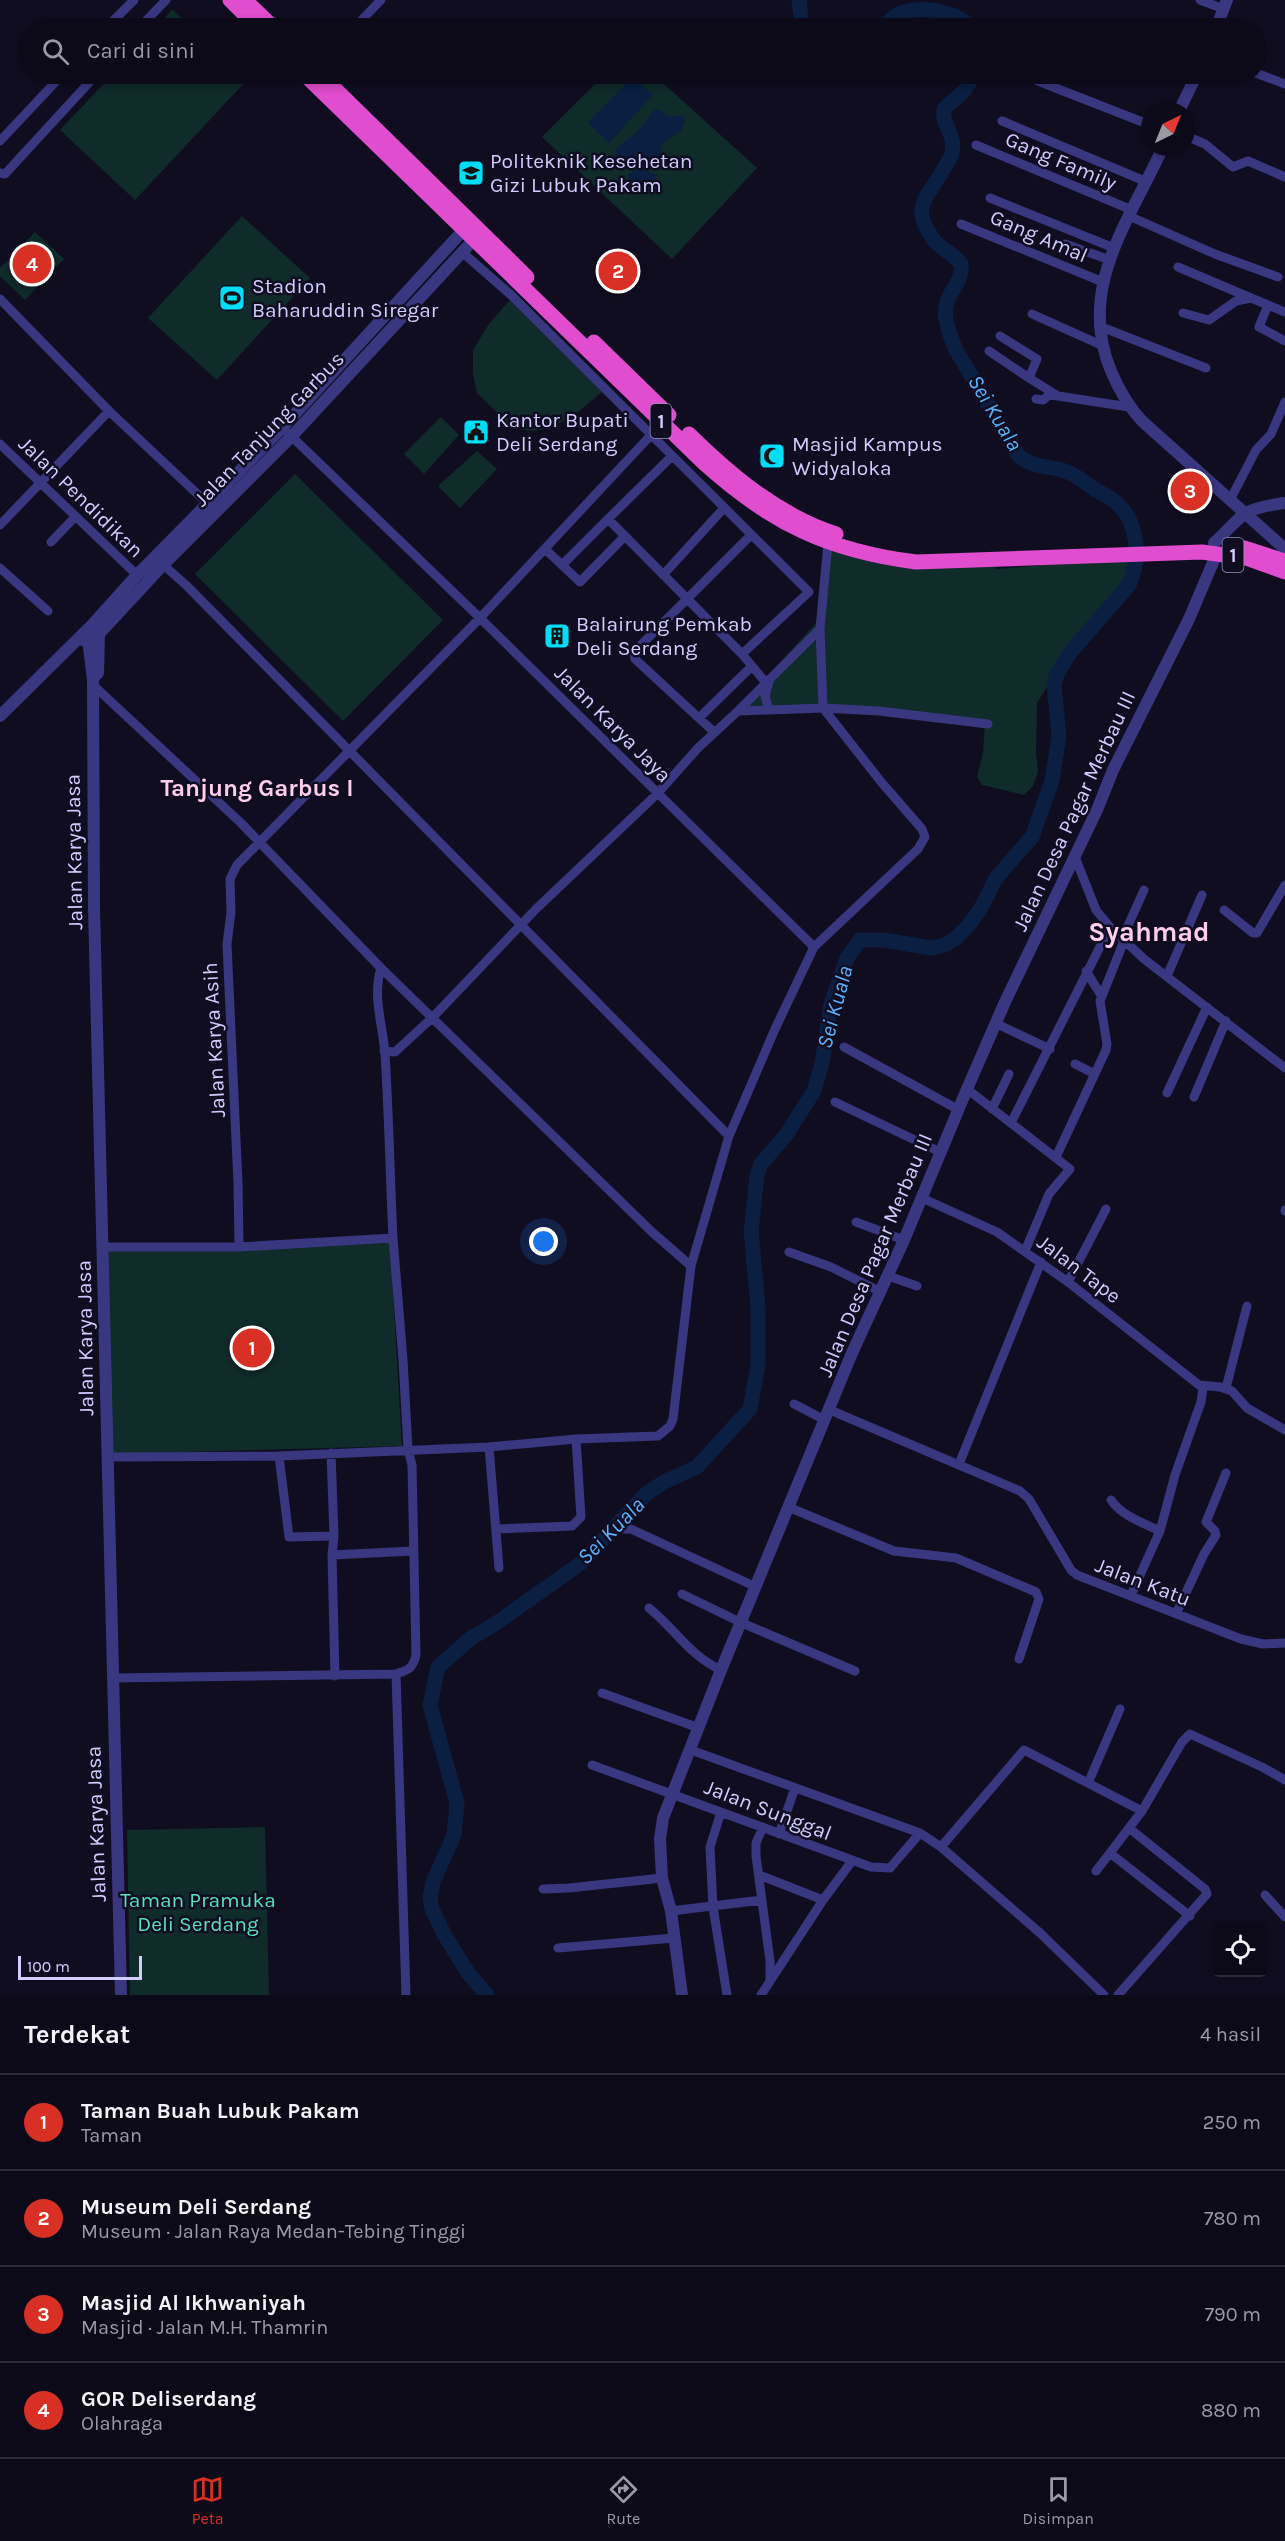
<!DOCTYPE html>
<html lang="id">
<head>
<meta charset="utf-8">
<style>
	body { margin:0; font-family:Karla,sans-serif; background:#151322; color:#f1f3f6 }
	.controls { position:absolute; right:18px; bottom:18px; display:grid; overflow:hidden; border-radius:6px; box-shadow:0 3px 9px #0003 }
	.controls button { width:54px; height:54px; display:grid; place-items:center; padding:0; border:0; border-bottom:2px solid #2c2b38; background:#0c0a19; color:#f1f3f6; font:30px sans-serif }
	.compass { position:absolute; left:1141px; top:102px; width:54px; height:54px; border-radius:50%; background:#0c0a19; box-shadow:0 3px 9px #0003; rotate:43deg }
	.scale { position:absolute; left:18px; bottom:15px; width:124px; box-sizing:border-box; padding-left:6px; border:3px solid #d2ccff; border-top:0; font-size:16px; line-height:21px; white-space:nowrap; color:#d2ccff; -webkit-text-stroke:4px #100d21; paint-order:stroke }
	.you { position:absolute; left:544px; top:1242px; width:21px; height:21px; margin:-15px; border:4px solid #fff; border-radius:50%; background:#1a73e8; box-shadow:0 0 0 9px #1a73e833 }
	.badge { display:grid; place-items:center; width:39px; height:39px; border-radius:50%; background:#d93025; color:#fff; font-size:20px; font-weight:700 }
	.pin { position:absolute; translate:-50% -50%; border:3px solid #fff; box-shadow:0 2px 6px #0006 }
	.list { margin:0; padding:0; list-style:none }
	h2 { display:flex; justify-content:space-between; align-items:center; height:78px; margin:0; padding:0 24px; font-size:26px }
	h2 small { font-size:20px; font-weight:400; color:#9a9aa2 }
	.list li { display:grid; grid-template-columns:39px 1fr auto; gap:18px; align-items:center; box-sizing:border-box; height:96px; padding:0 24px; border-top:2px solid #2c2b38 }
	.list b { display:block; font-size:22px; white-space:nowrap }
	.list p { margin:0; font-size:20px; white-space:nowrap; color:#9a9aa2 }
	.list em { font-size:20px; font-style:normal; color:#9a9aa2 }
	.icon { flex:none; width:33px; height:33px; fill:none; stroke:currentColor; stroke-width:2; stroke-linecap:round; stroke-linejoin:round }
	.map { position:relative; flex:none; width:1285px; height:1995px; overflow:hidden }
	.search { position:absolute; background:#0c0a19; box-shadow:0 3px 9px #0003; left:18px; right:18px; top:18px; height:66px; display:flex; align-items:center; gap:15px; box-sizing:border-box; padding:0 21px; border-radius:33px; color:#9a9aa2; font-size:22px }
	.sheet { height:462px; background:#0c0a19 }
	nav { display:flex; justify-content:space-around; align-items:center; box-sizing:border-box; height:84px; border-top:2px solid #2c2b38; background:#0c0a19; font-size:16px; color:#9a9aa2 }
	nav a { display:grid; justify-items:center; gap:3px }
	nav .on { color:#d93025 }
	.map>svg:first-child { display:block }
</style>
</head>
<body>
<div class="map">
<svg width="1285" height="1995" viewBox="0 0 1285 1995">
	<rect width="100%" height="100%" fill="#100d21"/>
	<path fill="#0f2b2a" d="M172 10H173L192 28H155Z
		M113 74H240L247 80 135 200 60 130Z
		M605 74H653L757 168 672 259 542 137Z
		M242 216 310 278 217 380 148 318Z
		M35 232 64 259 25 300 0 276V268Z
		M510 300 602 392 573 416 548 429 529 431 513 428 477 393 473 374V350L488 325Z
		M441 417 459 435 424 474 404 454Z
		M477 451 497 469 460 508 438 486Z
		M295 474 443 620 343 721 195 574Z
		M831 546 994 564 995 569 1118 559 1130 562 1126 580 1075 642 1037 703 1036 752 1038 772 1033 786 1024 795 982 785 977 777 983 753 985 721 826 706 738 709 824 614Z
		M390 1242 402 1446 111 1454 106 1250Z
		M265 1827 269 1995H130L127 1830Z"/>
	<path fill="#0a1f42" d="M633 77 653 95 609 143 588 123Z
		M659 109 667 116H683L685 120 681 131 663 142 658 164 653 166 639 164 626 168C617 163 614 159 616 149L638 131 654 110Z
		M641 169 658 175 645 191 631 181 628 176 630 173Z"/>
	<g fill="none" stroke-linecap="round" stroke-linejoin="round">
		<path stroke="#0a1f42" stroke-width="15" d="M799 0 802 28
			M884 28C899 0 952 7 973 28
			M487 1995 468 1973 444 1934 432 1909 430 1898 433 1882 454 1835 457 1803 430 1705 438 1667 471 1638 495 1624 581 1563 646 1494 664 1482 697 1467 750 1409 758 1365V1307L751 1231 757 1175 761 1164 786 1135 814 1091 822 1063 831 1004 847 958 860 940H884L931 948 945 945 956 938 968 926 981 908 996 878 1032 837 1052 781 1059 736 1054 685 1057 674 1069 654 1129 585C1141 558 1139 519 1113 500 1107 495 1099 492 1093 488 1084 482 1076 475 1065 471 1044 464 1037 470 1018 455L956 350C950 335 941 316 948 299 953 287 963 279 961 264 954 253 941 250 934 240 909 206 927 199 943 170 946 164 950 160 952 153 956 132 941 126 944 109L965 90 974 74"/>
		<path stroke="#3a3781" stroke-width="9" d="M1200 0 1224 9
			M106 28 134 0
			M139 28 166 0
			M354 28 381 0
			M1256 73 1285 84
			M1020 74 1150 125
			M1002 121 1147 182
			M1186 136 1205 144 1233 167 1248 161 1285 177
			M0 141 63 74
			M976 145 1132 210
			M0 173 5 174 97 74
			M990 198 1114 248
			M1129 216 1215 254 1278 277
			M961 224 1103 282
			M1065 244 1110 260
			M462 252 510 294 809 592 742 654
			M1178 267 1251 298
			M0 299 109 411 207 503
			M1268 305 1259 327 1285 341
			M1183 313 1209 320 1236 301 1251 298 1285 312
			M1032 314 1101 345
			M1099 326 1206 368
			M1000 336 1037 359 1029 378 1058 396
			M989 351 1029 378
			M1036 399 1043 400 1049 395 1058 396 1129 407
			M288 433 480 618 814 947
			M0 444 137 575
			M1230 500 1256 450 1271 434 1285 402
			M608 519 672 456
			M0 525 109 411
			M625 536 580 582 562 565 608 519 742 654 766 683
			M51 542 75 517
			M545 549 562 565
			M159 561 187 586 729 1136
			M0 568 48 611
			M663 575 724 508
			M92 684 241 823 381 968 652 1232 691 1266
			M769 709 765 696 769 682
			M738 711 823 708 879 711 988 724
			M699 718 752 666
			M714 732 635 659 634 652 751 535
			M1075 857 1096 910 1110 927 1144 959 1285 1068
			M1224 910 1253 933H1257L1285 885
			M1122 939 1144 890
			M381 968C372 997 383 1025 385 1054 389 1116 390 1177 393 1238
			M1086 971 1101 995
			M1167 976 1202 895
			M995 1023 1050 1049
			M844 1047 959 1110
			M384 1051 395 1052 432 1018 536 909 657 794 698 748 738 711 820 629
			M1075 1064 1095 1074
			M967 1089 1070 1169 1049 1194 1025 1251
			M1167 1093 1207 1007
			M1194 1097 1226 1021
			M835 1102 940 1152
			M992 1109 1009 1074
			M1011 1123 1110 927
			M1056 1157 1106 1050 1107 1044 1100 1001 1124 941
			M922 1198 997 1232 1068 1282 1199 1385 1220 1387 1232 1391 1247 1408 1285 1430
			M1285 1211V1210
			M856 1222 904 1240
			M102 1247H239L393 1238 403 1360 408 1449 412 1465 416 1655C413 1668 409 1670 396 1674L406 1995
			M239 1247 238 1183 227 944 231 912 230 879 237 865 480 618 651 435
			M789 1252 831 1267 881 1292
			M888 1276 917 1286
			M1068 1282 1106 1209
			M1226 1388 1247 1306
			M794 1404 825 1420
			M830 1410 1020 1491 1029 1499 1071 1570 1077 1575 1241 1639 1263 1644 1285 1643
			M489 1447 499 1568
			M331 1453 334 1536 332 1555
			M279 1456 289 1537 334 1536
			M108 1457 279 1456 489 1447 576 1439 658 1436 670 1426 673 1419 691 1266 729 1136 775 1029 814 947 918 849 925 837 922 829 882 783 823 708 820 629 828 543
			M959 1464 1041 1262
			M1111 1500C1122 1516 1143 1523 1160 1531
			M788 1507 894 1551 956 1558 1036 1592 1039 1599 1019 1659
			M496 1529 572 1526 581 1517 576 1439
			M624 1529H631L756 1587
			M682 1594 742 1623 855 1671
			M1131 1595 1160 1531 1175 1475 1201 1402 1203 1387
			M649 1608C675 1629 689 1655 721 1670
			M1176 1614 1204 1554 1216 1535 1215 1531 1206 1522 1226 1473
			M335 1676 332 1555 413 1551
			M112 1678 396 1674
			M602 1693 699 1728
			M691 1750 920 1833 941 1847 1040 1933 1104 1995
			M592 1765 871 1867 890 1868 920 1833
			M1089 1781 1120 1709
			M1142 1811 1182 1742 1190 1734 1262 1767 1285 1780
			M721 1812 710 1847 713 1907 727 1995
			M763 1827 756 1843V1856L770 1961V1980
			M779 1834 795 1788
			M941 1847 1024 1750 1142 1811 1129 1828
			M1110 1853 1129 1828 1205 1889 1207 1894 1118 1995
			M1096 1871 1110 1853 1190 1916
			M759 1875 823 1900
			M543 1889 569 1888 662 1878
			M1265 1895 1285 1917
			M671 1911 762 1900
			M558 1948 674 1938
			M761 1995 823 1900 852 1861"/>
		<path stroke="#3a3781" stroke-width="12" d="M1216 28 1227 0
			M1179 111 1197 74
			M1163 147C1130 220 1076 288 1111 371 1119 390 1128 406 1142 421L1285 549
			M1214 543C1245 514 1240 509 1285 503
			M92 625 88 639 93 680 94 908 121 1995
			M83 640 99 634 163 565 292 436 480 233
			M95 676 98 673 99 634
			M0 716 92 625 137 575 282 428 469 224
			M682 1995 671 1911 662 1878 660 1839 663 1818 721 1670 852 1353 904 1240 967 1089 1005 1002 1097 810 1113 770 1189 619 1217 553"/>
		<path stroke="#e04dce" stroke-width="15" d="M230 0 258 28
			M245 0 274 28
			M304 74 706 465C772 524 829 551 916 562L1202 552 1246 558 1285 572
			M320 74 527 277
			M594 342 669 415
			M689 434C732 476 778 515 836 534
			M1244 548 1285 561"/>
	</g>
	<defs>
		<symbol id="university-square" viewBox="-11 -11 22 22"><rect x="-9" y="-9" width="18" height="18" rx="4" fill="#00ddf7" stroke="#100d21"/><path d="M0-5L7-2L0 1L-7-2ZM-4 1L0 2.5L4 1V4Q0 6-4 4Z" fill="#111"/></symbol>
		<symbol id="stadium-square" viewBox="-11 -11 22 22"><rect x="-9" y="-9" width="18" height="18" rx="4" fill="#00ddf7" stroke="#100d21"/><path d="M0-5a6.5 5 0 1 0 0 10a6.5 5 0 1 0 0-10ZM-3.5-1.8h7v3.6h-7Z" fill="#111"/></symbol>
		<symbol id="civic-square" viewBox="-11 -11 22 22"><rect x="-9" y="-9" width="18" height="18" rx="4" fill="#00ddf7" stroke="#100d21"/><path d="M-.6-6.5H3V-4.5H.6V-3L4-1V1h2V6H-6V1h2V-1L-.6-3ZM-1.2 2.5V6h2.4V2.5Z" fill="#111"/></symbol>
		<symbol id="mosque-square" viewBox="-11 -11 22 22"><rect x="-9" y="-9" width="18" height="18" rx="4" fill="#00ddf7" stroke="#100d21"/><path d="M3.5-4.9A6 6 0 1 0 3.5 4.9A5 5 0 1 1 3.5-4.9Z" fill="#111"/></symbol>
		<symbol id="building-square" viewBox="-11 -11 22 22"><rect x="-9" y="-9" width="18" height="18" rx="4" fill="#00ddf7" stroke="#100d21"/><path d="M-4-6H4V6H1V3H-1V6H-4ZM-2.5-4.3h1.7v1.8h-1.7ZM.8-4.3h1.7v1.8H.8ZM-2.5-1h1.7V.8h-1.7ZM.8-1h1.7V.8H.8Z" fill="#111"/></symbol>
	</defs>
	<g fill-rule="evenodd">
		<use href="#university-square" x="456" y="158" width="30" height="30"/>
		<use href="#stadium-square" x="217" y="283" width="30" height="30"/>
		<use href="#civic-square" x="461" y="417" width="30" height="30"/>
		<use href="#mosque-square" x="757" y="441" width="30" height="30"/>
		<use href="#building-square" x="542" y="621" width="30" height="30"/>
	</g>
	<g text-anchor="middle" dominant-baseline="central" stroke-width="5" stroke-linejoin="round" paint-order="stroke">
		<g fill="#100d21" stroke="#9893bc" stroke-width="1.5">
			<rect x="650.5" y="404" width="21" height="34" rx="4.5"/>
			<rect x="1222.5" y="538" width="21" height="34" rx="4.5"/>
		</g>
		<g font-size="20" font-weight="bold" fill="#d2ccff">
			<text x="661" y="421">1</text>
			<text x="1233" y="555">1</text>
		</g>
		<g font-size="21" fill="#d2ccff" stroke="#100d21" text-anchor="start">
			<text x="490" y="161">Politeknik Kesehetan<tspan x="490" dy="24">Gizi Lubuk Pakam</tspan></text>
			<text x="252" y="286">Stadion<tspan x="252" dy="24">Baharuddin Siregar</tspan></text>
			<text x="496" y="420">Kantor Bupati<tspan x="496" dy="24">Deli Serdang</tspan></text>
			<text x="792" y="444">Masjid Kampus<tspan x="792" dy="24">Widyaloka</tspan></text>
			<text x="576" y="624">Balairung Pemkab<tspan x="576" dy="24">Deli Serdang</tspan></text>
		</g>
		<g font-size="21" fill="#d2ccff" stroke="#100d21">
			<text transform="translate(1061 161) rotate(23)">Gang Family</text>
			<text transform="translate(1039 236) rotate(23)">Gang Amal</text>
			<text transform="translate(269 429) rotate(-46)">Jalan Tanjung Garbus</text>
			<text transform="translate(81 497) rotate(44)">Jalan Pendidikan</text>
			<text transform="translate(613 724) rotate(45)">Jalan Karya Jaya</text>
			<text transform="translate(1074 811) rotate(-65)">Jalan Desa Pagar Merbau III</text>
			<text transform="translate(74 852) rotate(-91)">Jalan Karya Jasa</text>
			<text transform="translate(214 1040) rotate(-93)">Jalan Karya Asih</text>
			<text transform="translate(875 1255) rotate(-67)">Jalan Desa Pagar Merbau III</text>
			<text transform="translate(1079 1269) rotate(37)">Jalan Tape</text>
			<text transform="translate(85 1338) rotate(-91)">Jalan Karya Jasa</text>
			<text transform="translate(1143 1582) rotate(21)">Jalan Katu</text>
			<text transform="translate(768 1810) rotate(21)">Jalan Sunggal</text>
			<text transform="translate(96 1824) rotate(-92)">Jalan Karya Jasa</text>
		</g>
		<g font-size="21" fill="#56e1bf" stroke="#100d21">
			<text x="198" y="1900">Taman Pramuka<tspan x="198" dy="24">Deli Serdang</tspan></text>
		</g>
		<g font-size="22" font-style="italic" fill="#5ab2ff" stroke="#100d21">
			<text transform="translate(995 413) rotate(59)">Sei Kuala</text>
			<text transform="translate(835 1007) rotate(-75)">Sei Kuala</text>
			<text transform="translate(611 1531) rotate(-45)">Sei Kuala</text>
		</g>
		<g font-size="24" font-weight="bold" fill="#ffceed" stroke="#100d21">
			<text x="257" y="788">Tanjung Garbus I</text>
		</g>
		<g font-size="27" font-weight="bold" fill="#ffceed" stroke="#100d21">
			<text x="1149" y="932">Syahmad</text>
		</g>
	</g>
</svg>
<div class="controls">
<button><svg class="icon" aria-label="locate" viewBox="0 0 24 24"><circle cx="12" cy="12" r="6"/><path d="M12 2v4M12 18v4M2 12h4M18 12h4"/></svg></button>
</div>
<svg class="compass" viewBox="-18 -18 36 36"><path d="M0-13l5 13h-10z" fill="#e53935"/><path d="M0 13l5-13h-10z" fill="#9a9aa2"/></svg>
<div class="scale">100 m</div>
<div class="you"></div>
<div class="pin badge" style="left:252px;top:1348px">1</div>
<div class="pin badge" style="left:618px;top:271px">2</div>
<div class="pin badge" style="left:1190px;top:491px">3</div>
<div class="pin badge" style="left:32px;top:264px">4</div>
<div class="search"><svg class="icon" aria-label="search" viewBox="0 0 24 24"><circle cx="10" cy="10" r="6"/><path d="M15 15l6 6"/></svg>Cari di sini</div>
</div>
<section class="sheet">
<h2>Terdekat<small>4 hasil</small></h2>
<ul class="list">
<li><span class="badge">1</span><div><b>Taman Buah Lubuk Pakam</b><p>Taman</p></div><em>250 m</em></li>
<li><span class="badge">2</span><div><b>Museum Deli Serdang</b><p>Museum · Jalan Raya Medan-Tebing Tinggi</p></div><em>780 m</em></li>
<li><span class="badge">3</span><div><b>Masjid Al Ikhwaniyah</b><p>Masjid · Jalan M.H. Thamrin</p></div><em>790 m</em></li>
<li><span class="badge">4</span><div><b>GOR Deliserdang</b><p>Olahraga</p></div><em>880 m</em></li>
</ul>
</section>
<nav>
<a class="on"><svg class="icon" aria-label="map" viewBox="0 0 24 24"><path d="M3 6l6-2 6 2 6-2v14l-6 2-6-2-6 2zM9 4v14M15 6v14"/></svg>Peta</a>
<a><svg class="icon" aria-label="directions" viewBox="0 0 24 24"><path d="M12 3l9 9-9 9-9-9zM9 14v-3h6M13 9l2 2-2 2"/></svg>Rute</a>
<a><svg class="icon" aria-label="saved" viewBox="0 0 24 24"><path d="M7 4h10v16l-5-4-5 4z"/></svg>Disimpan</a>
</nav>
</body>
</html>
